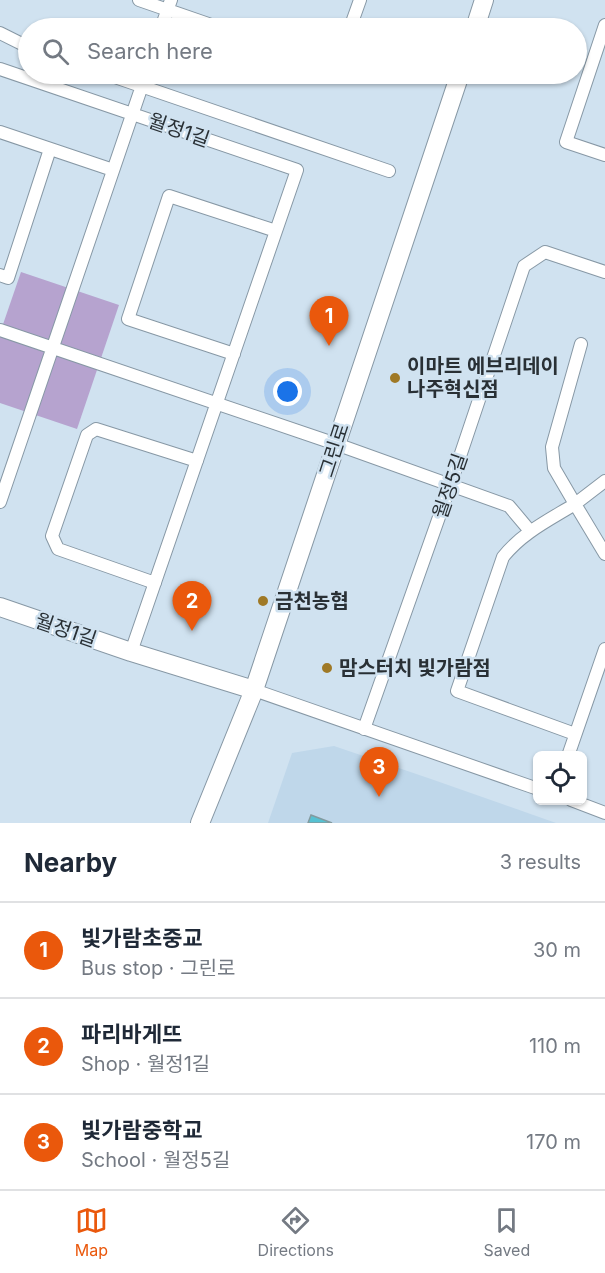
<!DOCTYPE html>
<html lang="en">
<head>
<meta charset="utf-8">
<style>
	body { margin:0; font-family:Inter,"Noto Sans KR",sans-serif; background:#f6f6f7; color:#1f2937 }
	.controls { position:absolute; right:18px; bottom:18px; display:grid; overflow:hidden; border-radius:9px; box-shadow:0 2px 4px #0004 }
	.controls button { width:54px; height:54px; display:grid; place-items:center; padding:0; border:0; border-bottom:2px solid #e0e1e3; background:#fff; color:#1f2937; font:30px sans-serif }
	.you { position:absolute; left:288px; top:392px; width:21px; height:21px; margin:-15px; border:4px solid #fff; border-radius:50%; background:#1a73e8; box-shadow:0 0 0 9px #1a73e833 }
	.badge { display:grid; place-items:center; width:39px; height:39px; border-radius:50%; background:#ea580c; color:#fff; font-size:20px; font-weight:700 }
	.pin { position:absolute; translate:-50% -50px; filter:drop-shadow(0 2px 3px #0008) }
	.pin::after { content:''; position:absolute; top:32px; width:21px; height:18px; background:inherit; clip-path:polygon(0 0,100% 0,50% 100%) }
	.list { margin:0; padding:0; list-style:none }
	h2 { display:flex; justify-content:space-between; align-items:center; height:78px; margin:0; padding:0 24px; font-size:26px }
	h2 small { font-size:20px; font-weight:400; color:#747a83 }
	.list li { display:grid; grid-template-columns:39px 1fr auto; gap:18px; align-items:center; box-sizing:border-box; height:96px; padding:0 24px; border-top:2px solid #e0e1e3 }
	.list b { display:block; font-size:22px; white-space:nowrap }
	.list p { margin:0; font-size:20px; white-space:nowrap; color:#747a83 }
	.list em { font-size:20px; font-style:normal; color:#747a83 }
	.icon { flex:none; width:33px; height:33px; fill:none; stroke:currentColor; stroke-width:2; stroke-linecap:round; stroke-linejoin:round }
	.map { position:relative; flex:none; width:605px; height:823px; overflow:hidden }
	.search { position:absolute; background:#fff; box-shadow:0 2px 4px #0004; left:18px; right:18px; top:18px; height:66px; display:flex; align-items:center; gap:15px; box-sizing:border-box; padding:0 21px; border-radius:33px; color:#747a83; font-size:22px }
	.sheet { height:366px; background:#fff }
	nav { display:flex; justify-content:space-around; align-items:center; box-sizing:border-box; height:84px; border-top:2px solid #e0e1e3; background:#fff; font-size:16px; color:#747a83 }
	nav a { display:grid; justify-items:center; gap:3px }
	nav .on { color:#ea580c }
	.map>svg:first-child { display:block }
</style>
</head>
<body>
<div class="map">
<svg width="605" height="823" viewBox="0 0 605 823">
	<rect width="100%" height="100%" fill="#d0e2f0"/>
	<path fill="#bfd7ea" d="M334 746 431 779 556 823H268L292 753Z"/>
	<path fill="#b6a3cf" d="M21 272 119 305 77 429 0 403V333Z"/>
	<path fill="#56c1d2" stroke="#839a9f" stroke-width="1.5" d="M311 815 332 823H308Z"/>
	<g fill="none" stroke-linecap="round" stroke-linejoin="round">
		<defs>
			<path id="street" d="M139 0 220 28
				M605 25 566 142 605 155
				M161 28 171 0
				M350 28 360 0
				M0 33 28 47
				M0 69 297 170 131 652
				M106 74 389 171
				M0 132 113 170
				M0 275 8 278 50 149
				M0 330 336 444 509 506 530 531
				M234 354 128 319 169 196 276 231
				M605 481 575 504 605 554
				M0 502 146 74
				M155 583 58 549 52 536 87 435 96 429 197 461
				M254 690 538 789
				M364 729 450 486 524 266 545 252 605 272
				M575 734 457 691 503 557C522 533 549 520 575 504L554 468 552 447 581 344
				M568 756 605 649
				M571 800 605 813"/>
			<path id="secondary" d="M475 28 484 0
				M0 607 131 652 254 690
				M200 823 254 690 460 74"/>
		</defs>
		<use href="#street" stroke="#8798a5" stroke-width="14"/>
		<use href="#secondary" stroke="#8798a5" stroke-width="20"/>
		<use href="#street" stroke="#fff" stroke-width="12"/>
		<use href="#secondary" stroke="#fff" stroke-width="18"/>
	</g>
	<g fill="#9f7926" stroke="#d0e2f0" stroke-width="2">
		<circle cx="395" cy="378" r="6"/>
		<circle cx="263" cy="601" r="6"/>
		<circle cx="327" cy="668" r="6"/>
	</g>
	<g text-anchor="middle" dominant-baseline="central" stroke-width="5" stroke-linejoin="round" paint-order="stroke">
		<g font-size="20" fill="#293035" stroke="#d0e2f0">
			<text transform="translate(179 130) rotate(19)">월정1길</text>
			<text transform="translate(334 450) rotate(-72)">그린로</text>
			<text transform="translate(450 486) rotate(-71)">월정5길</text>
			<text transform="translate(66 630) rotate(19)">월정1길</text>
		</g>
		<g font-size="20" font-weight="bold" fill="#293035" stroke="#d0e2f0" text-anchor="start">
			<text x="407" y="366">이마트 에브리데이<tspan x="407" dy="23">나주혁신점</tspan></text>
			<text x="275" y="601">금천농협</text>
			<text x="339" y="668">맘스터치 빛가람점</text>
		</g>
	</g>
</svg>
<div class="controls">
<button><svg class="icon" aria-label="locate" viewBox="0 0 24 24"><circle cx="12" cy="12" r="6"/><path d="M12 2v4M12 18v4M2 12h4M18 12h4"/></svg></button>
</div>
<div class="you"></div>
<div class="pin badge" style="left:329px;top:346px">1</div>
<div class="pin badge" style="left:192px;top:631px">2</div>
<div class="pin badge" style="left:379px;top:797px">3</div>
<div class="search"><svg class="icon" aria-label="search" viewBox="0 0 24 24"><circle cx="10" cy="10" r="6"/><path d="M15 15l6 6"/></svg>Search here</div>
</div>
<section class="sheet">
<h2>Nearby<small>3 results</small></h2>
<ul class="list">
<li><span class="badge">1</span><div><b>빛가람초중교</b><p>Bus stop · 그린로</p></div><em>30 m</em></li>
<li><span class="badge">2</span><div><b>파리바게뜨</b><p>Shop · 월정1길</p></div><em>110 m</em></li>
<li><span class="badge">3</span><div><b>빛가람중학교</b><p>School · 월정5길</p></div><em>170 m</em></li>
</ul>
</section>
<nav>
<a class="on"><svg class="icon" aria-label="map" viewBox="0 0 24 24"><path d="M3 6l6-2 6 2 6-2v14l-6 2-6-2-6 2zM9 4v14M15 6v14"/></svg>Map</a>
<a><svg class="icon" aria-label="directions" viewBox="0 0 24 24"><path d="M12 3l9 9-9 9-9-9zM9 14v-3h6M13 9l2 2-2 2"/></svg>Directions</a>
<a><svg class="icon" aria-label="saved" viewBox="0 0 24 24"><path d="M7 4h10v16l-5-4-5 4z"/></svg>Saved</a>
</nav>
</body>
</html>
